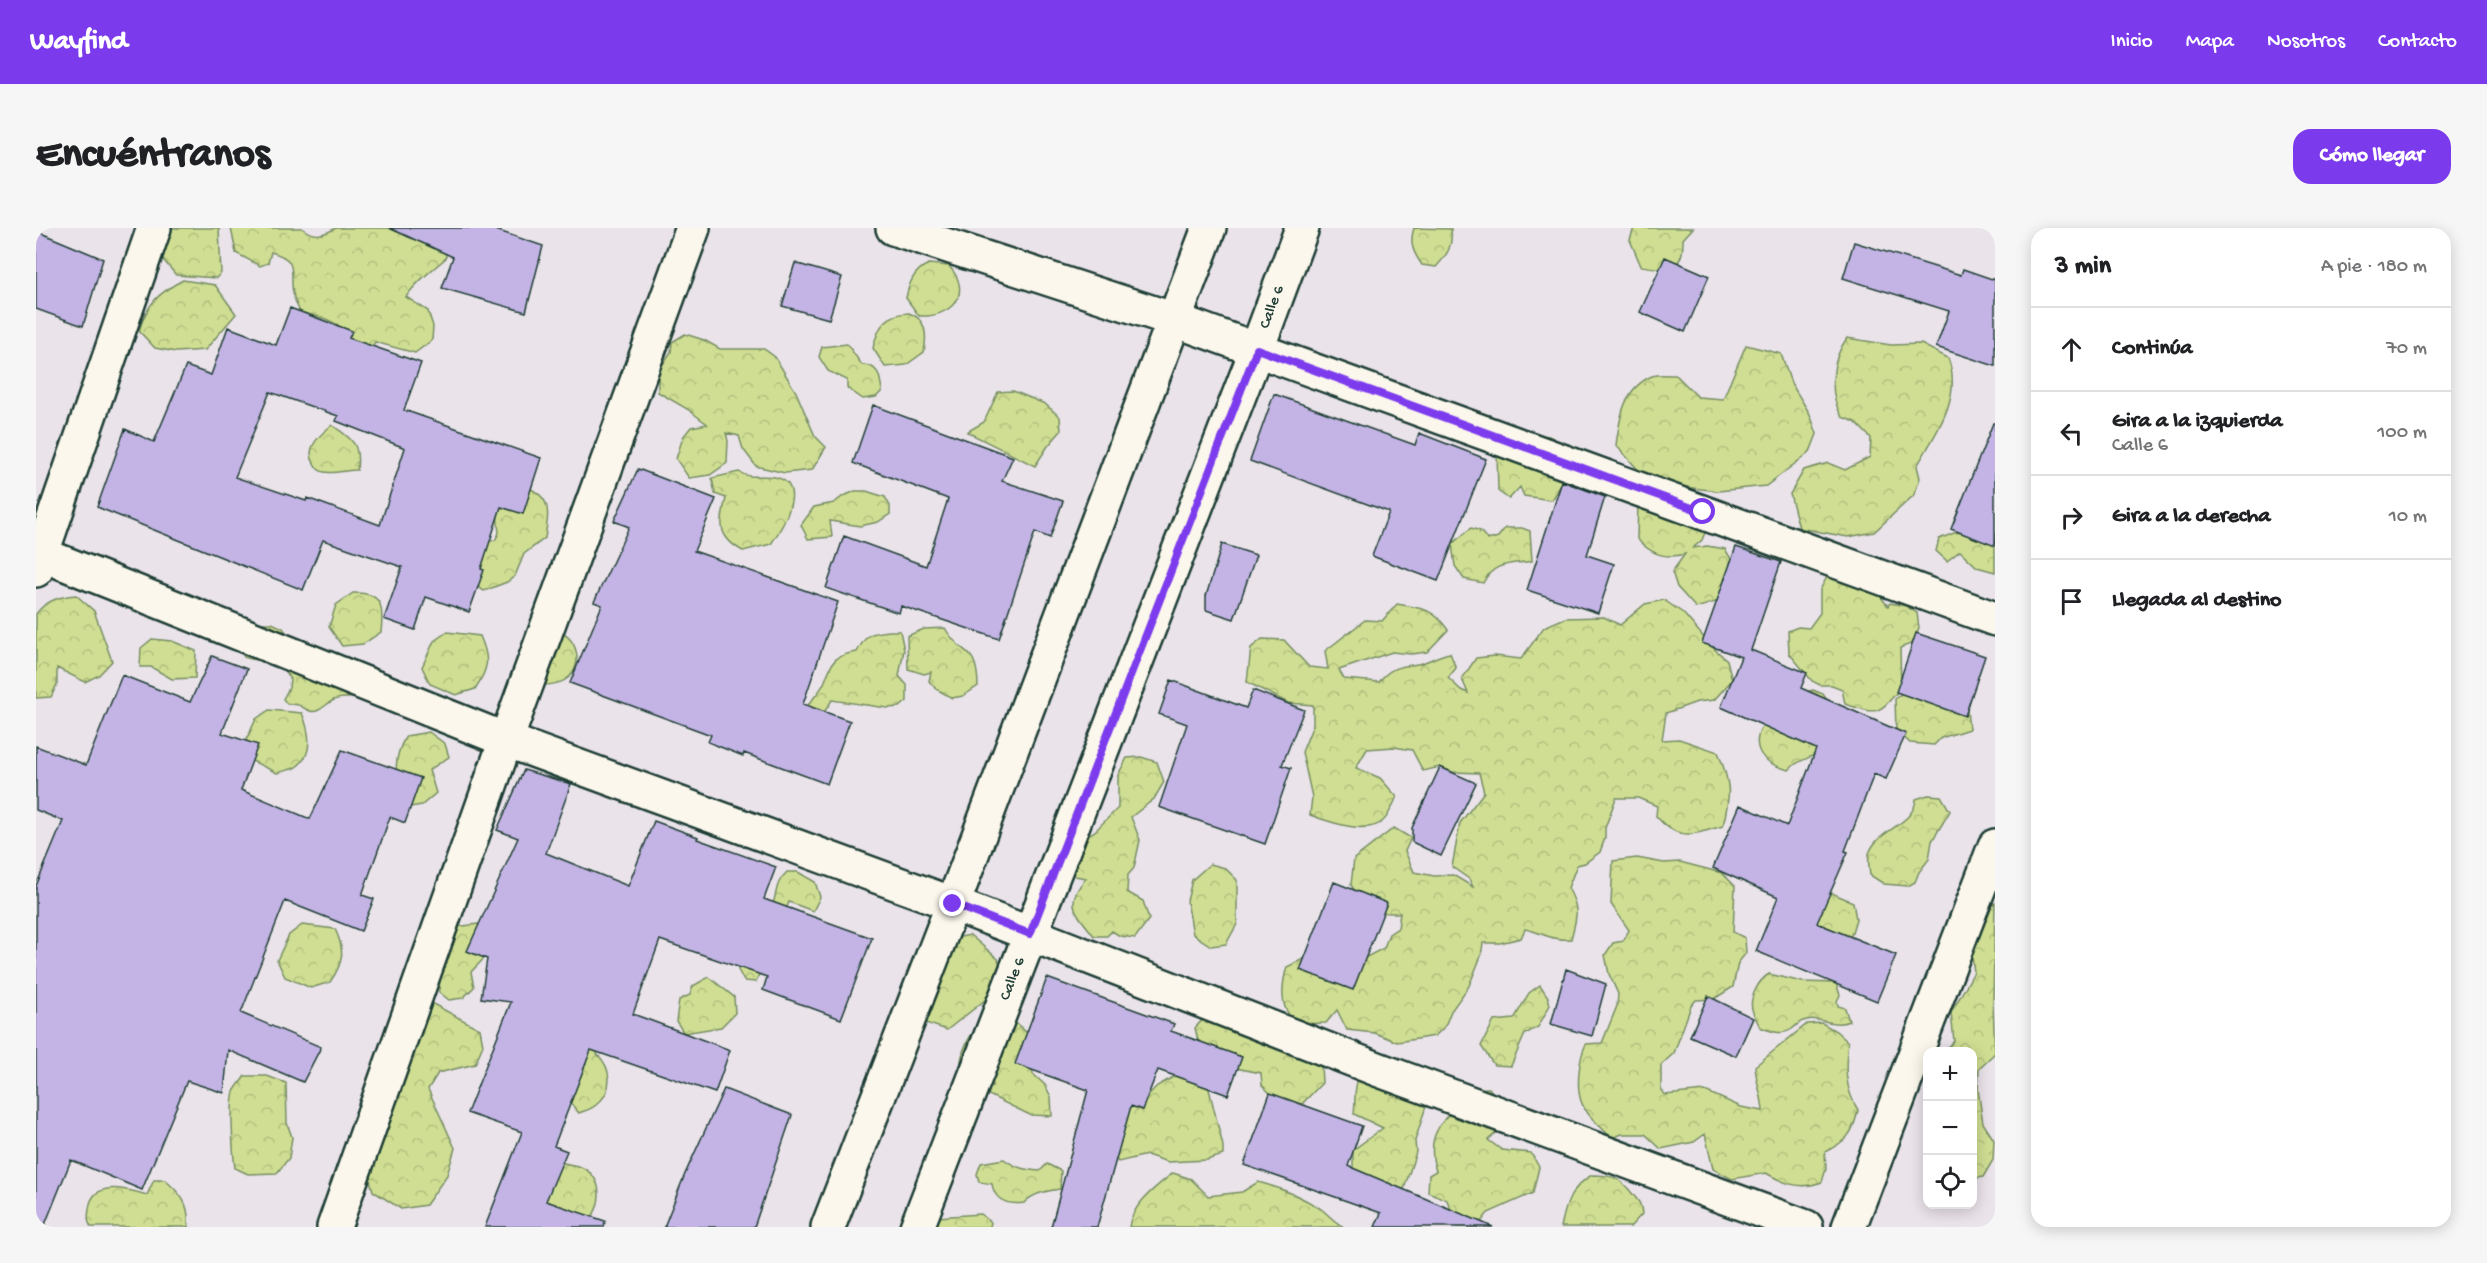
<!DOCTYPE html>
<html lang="es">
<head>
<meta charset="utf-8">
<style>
	body { margin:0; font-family:"Gochi Hand",sans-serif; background:#f6f6f6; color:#202124 }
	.controls { position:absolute; right:18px; bottom:18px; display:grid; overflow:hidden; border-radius:12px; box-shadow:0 3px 15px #0003 }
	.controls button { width:54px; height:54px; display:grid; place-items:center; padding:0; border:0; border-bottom:2px solid #e0e0e0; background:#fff; color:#202124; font:30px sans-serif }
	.stop { position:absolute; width:18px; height:18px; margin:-14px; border:4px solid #7c3aed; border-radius:50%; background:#fff }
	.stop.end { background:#7c3aed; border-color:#fff; box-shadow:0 2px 6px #0008 }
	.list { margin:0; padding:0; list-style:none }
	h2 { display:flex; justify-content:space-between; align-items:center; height:78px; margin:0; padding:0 24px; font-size:26px }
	h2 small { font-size:20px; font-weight:400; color:#757577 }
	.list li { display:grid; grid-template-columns:39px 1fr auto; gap:18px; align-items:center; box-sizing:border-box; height:84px; padding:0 24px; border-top:2px solid #e0e0e0 }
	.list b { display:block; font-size:22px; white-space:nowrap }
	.list p { margin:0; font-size:20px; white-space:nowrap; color:#757577 }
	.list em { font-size:20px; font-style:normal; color:#757577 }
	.icon { flex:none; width:33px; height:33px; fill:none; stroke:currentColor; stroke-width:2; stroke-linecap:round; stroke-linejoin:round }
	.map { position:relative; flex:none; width:1959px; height:999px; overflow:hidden; border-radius:18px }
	header { display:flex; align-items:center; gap:36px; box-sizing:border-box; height:84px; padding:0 30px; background:#7c3aed; color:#fff }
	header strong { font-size:28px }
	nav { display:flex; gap:33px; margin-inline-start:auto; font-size:21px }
	.intro { display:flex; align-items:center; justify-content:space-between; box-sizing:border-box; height:144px; padding:0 36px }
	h1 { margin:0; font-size:42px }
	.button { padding:15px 27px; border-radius:18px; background:#7c3aed; color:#fff; font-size:21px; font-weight:700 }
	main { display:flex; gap:36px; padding:0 36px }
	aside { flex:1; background:#fff; border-radius:18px; box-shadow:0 3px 15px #0003 }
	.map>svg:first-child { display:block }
</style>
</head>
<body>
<header>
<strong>Wayfind</strong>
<nav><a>Inicio</a><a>Mapa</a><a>Nosotros</a><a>Contacto</a></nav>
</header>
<div class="intro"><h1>Encuéntranos</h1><a class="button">Cómo llegar</a></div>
<main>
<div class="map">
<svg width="1959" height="999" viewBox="0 0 1959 999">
	<defs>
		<pattern id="forest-crowns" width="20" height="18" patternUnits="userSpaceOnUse" patternTransform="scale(1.5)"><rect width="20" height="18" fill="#cfde92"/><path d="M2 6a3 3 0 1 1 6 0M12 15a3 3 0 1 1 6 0" fill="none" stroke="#b1bf7e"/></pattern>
	</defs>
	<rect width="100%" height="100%" fill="#eae3ea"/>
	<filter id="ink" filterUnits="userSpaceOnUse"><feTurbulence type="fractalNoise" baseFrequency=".0167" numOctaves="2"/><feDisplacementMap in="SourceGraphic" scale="12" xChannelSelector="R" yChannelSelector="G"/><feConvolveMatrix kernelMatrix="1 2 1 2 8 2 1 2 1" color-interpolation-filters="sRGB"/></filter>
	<g filter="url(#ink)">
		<path fill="url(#forest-crowns)" stroke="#778e63" stroke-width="1.5" d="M110 0H183L185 45 180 50 140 47 107 8Z
			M195 0H266C277 10 288 7 300 0H403L408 11 410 30C396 42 380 54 370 69L392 83 397 98 396 112 379 125 339 114 331 125 303 116 302 97 290 91 264 84C261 78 258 71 257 65 253 43 264 32 235 24L232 35 224 38 200 25Z
			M1378 0 1415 1C1417 18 1412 26 1400 39L1386 37C1377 24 1373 15 1378 0Z
			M1598 0H1657L1647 11C1648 45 1631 42 1605 38L1594 12Z
			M893 36 913 38C938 65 915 90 883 88L870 70C873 55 878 42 893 36Z
			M147 52 179 57 200 86 169 122 140 124 119 120 103 103C111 76 122 65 147 52Z
			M873 85C891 91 891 108 888 124L870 137 849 139 837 120C842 99 849 86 873 85Z
			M649 106 668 112 684 121H728L739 129 760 164 779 208 790 219 776 242 749 245 720 238 707 221 703 208 690 205 692 213 691 235 674 247 653 250 640 231 647 209 655 199 671 196 653 182 622 164V143L635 124 636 114Z
			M1811 110 1855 117 1885 116 1912 130C1927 169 1900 205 1881 238L1884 250 1878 267 1838 304 1812 309 1763 300 1754 266 1768 242 1792 235 1809 242 1834 229 1835 210 1819 194 1806 189C1792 165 1795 132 1811 110Z
			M811 116 826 137C843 137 844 148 846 163L840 169 827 171 811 160V152L792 143 783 129 786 119Z
			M1710 117 1745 126 1755 155 1774 186 1781 206 1774 224 1730 258 1682 263 1614 255 1580 217C1584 189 1587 161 1616 148 1623 146 1633 147 1640 147L1662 169 1687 171Z
			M977 163 1009 176 1024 189 1025 203 1012 218 999 238 931 204 948 194 962 164Z
			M296 197C317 212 324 215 321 242 311 242 297 246 288 244 283 243 280 240 278 235 268 220 286 205 296 197Z
			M1485 205 1513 208 1528 216C1530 238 1529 254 1516 272L1488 268 1484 259 1473 271 1462 263 1461 225Z
			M703 244C715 252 726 246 739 249 773 256 746 300 735 316L707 323C681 309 684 296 690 270L679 266 676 250Z
			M483 255C515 269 514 277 509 310L488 326 479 348 471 354 448 363 437 356 447 315 459 312 463 305C459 276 462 274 483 255Z
			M819 263H830L849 269 854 278V286L842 294 824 298 794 293 796 309 772 311 765 297 778 279 798 275 806 269Z
			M1602 273 1672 297 1666 312 1657 320 1671 318 1689 321 1695 331 1694 336 1696 344 1693 370 1660 380 1641 359 1636 344 1649 326C1629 331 1616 327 1601 311Z
			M1435 300 1444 303 1452 312 1462 309 1469 300H1486L1494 303 1496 333C1475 337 1458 333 1447 355L1428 351 1419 338 1416 316Z
			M1932 303 1959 312V344L1941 339 1924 323 1911 333 1900 323 1903 311 1918 305Z
			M1791 349H1804L1835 357 1852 378 1854 375 1870 378 1881 385 1883 400 1877 415 1864 420 1865 460C1841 487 1844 487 1809 476L1806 461 1796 457H1784L1776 453 1753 425 1752 403 1762 399 1773 400 1784 385V362Z
			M317 365C346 364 348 378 345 404L327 416 306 418 293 399 300 377Z
			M40 367 58 383 76 433 63 447 49 454 21 440V456L15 469 0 470V386C9 373 25 368 40 367Z
			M1628 372 1647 385 1676 419 1691 432 1696 452 1678 472 1661 474 1630 485 1626 512 1643 511 1682 524C1695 557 1695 564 1687 598 1657 606 1643 615 1620 588L1621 578 1602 570H1580L1569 600V610L1564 624 1549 635 1541 637 1532 660C1544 681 1541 688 1535 711 1515 713 1508 705 1489 701L1485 710 1464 715H1447L1445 728 1433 758 1415 783 1409 798 1399 808 1361 814 1339 805 1311 802 1301 782 1290 795C1280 795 1270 797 1261 793 1242 784 1246 755 1251 739L1269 730 1313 738 1348 720 1353 706 1362 700 1364 685C1333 686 1332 682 1315 657L1318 631 1358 600 1375 610 1369 623 1378 644 1398 648 1417 647 1437 659 1433 651 1416 639 1424 595 1448 564 1443 545 1417 544 1404 539 1387 543 1376 522 1358 519 1331 521 1320 540 1344 550 1361 569C1357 576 1353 588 1347 593 1331 608 1291 593 1274 587L1276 569 1266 524 1277 497V477L1252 475 1211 454 1215 420 1226 411 1248 412 1273 439 1292 441 1289 423 1329 392 1346 393 1361 376C1386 380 1397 380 1412 402L1391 424 1375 426 1356 424 1303 442 1308 451 1343 454C1357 436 1366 440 1386 435 1395 432 1403 427 1414 425L1420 440 1412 450 1425 462 1432 465 1426 451 1440 430 1459 428 1485 431 1508 399 1529 390 1568 389 1584 397 1609 376Z
			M216 395H236L247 400 262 420 320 468C313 472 305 468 296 473 290 476 282 486 274 483 263 479 267 476 251 476L247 471 253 460 254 450 245 439 208 429 202 417Z
			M909 400C926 430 941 416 942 458L927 468 916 470 900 461 893 453 895 444 888 446 872 441 871 408 888 401Z
			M855 403H864L868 422 863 448 871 457V473L864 479 851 480 796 472 787 486 770 480C775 472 784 464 788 455 797 435 794 428 821 424 831 405 833 405 855 403Z
			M411 404 444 408C454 431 453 440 439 461L420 467 394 456 386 439 398 413Z
			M523 404C541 409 548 437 532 450 523 457 511 457 500 457Z
			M116 411 136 413 160 423 159 450 136 451 115 439H104L105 420Z
			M1777 462 1787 466 1799 483C1794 495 1790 514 1781 524 1772 533 1763 530 1753 542 1688 526 1737 471 1777 462Z
			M1870 462 1918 475 1931 482 1933 501 1905 510 1898 517 1874 515 1860 502 1859 471Z
			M233 482 266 485C273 502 279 526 260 539 255 542 247 543 241 545L216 533 208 517 220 491Z
			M393 504 409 516 413 529 393 542 400 565 386 577 368 580C361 552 354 535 370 508Z
			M1105 529 1121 534 1128 554 1118 571 1095 589 1104 612 1098 640 1092 647 1091 664 1107 673 1113 691 1099 710 1084 708 1076 703 1071 708H1058C1039 683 1028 676 1050 650L1039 648 1023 632 1039 615 1059 603 1082 580V547L1091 530Z
			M1892 567 1905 568 1914 583 1896 613 1893 631 1883 644 1879 654 1872 658 1848 656 1834 647C1833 639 1831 629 1834 623 1844 600 1878 597 1880 571Z
			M1601 630 1628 635 1644 634 1686 645 1699 658 1697 704 1709 710 1710 725 1702 735 1697 759 1678 771 1660 772 1655 778 1638 825 1625 837V861L1629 867 1669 863 1705 879 1727 883C1726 867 1720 854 1719 838L1771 796 1786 795 1800 803 1812 814C1809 838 1808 860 1822 882 1817 906 1811 913 1789 924L1790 941 1786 954C1765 962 1749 956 1730 945L1696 951 1677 941 1669 906 1658 914 1625 921 1609 906H1586L1576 910C1566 900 1549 886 1545 873 1540 858 1543 830 1550 816L1566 815 1581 778 1582 766 1573 746 1569 727 1577 715 1587 713 1593 702 1575 676 1577 633Z
			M1174 636 1189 640 1201 652V696L1190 716 1175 718 1157 706 1151 673 1156 652Z
			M751 644H762L779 654 784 669 777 683 753 674 720 754 708 753 702 742C708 718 725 700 736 678 742 664 738 656 751 644Z
			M1791 663 1817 674 1820 691 1814 711 1779 708 1774 673Z
			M1959 675 1957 776 1959 825 1943 840 1942 861 1947 895 1958 912 1957 932 1947 949 1937 951 1936 824H1908L1918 813 1915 785 1938 744 1931 691 1948 678Z
			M442 696 457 703 458 720 435 744 438 759 427 770 413 772 403 764 405 733 420 699Z
			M266 697 299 701C309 722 308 734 294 754L275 760 249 749 241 732 253 707Z
			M934 707 962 731 967 747 949 772 911 802 881 792 900 714Z
			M1733 746 1766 754 1800 755 1804 767 1801 773 1802 778 1809 780 1813 793C1796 800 1783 787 1767 793 1763 794 1759 799 1756 801 1746 808 1734 803 1724 799 1722 794 1717 787 1716 781 1713 769 1723 752 1733 746Z
			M673 749 698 769 699 785 685 799 648 805 640 793 643 772 654 767 657 758Z
			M1504 757 1512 769 1514 777 1502 799 1489 806 1475 838 1458 837 1445 818 1458 793 1478 791 1493 765Z
			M395 775 444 801 447 817 439 836 402 845 392 861 419 920 411 947 390 977 365 981 337 963 331 942 382 781Z
			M952 788 975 791 991 805 997 846 1009 857 1015 869 1016 888 994 887 932 857 924 849C923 823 933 805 952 788Z
			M1169 789 1285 835 1286 855 1264 878 1250 882 1226 857 1225 845 1179 836 1164 821 1159 800Z
			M474 807 563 811 561 826C576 840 578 863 560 877 556 881 548 883 543 885Z
			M209 848H231L250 855 251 895 256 909 253 930 241 945 212 946 199 940C197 927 194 875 198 864 200 859 206 853 209 848Z
			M1139 848 1159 851 1173 861 1187 918V927L1171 932 1132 934 1111 927 1082 934 1069 913 1070 885 1108 871 1121 858Z
			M1323 848 1391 875 1379 913 1380 924 1368 961 1352 965 1317 946V922L1347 900 1318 886C1320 872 1317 861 1323 848Z
			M1453 860 1466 876 1467 899 1452 912 1466 922 1495 925 1503 939 1497 965 1452 985 1441 999H1421L1411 972 1392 964 1393 947 1400 943C1387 902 1411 890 1436 861Z
			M968 931C980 940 989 942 1004 943L1011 936 1025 943 1024 961C1012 963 997 965 988 975 973 977 959 974 956 956L943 954 941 946 945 935Z
			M528 935C534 937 542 937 547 940 568 951 566 976 554 992L502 973 513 940Z
			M1137 945 1155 951 1172 968 1206 964 1222 954C1245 960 1265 968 1285 981 1293 987 1299 995 1308 999H1093C1096 976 1120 959 1137 945Z
			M1556 947C1576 947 1583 949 1595 964 1602 973 1605 974 1606 986L1594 999H1525C1530 975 1535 959 1556 947Z
			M118 952H129C145 966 154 976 152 999H55C51 993 52 988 53 981 56 951 92 961 111 967Z
			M944 986 955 994 954 999H887L901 989Z"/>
		<path fill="#c3b4e5" stroke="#1f3d34" stroke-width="1.5" fill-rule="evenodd" d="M353 0H454L507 18 490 84 406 60 417 29Z
			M0 3 67 31 47 98 0 81Z
			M1818 14 1925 47 1927 41 1959 52V138L1900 119 1913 83 1807 50Z
			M1629 29 1673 48 1649 104 1604 84Z
			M759 35 806 49 793 91 746 78Z
			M254 80 316 103 313 110 385 135 368 182 505 230 487 286 465 279 445 341 448 342 433 384 390 369 379 402 348 391 366 339 287 312 267 362 61 279 89 201 118 214 150 138 175 147 192 99 240 117ZM234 164 302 188 300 193 369 220 344 297 271 270 270 273 199 249Z
			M1238 166 1379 217 1383 205 1450 231 1402 353 1336 328 1353 284 1214 233Z
			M837 177 977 229 966 253 1027 273 1014 310 999 304 963 411 865 378 863 385 790 360 808 308 890 338 912 271 817 235Z
			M1957 195H1959V318L1915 301Z
			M602 241 680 271 658 323 802 374 767 476 814 493 791 556 708 525 707 528 672 514 675 507 534 455 566 377 558 374 593 299 578 293Z
			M1526 253 1569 269 1551 327 1578 336 1562 385 1491 362Z
			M1186 316 1220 327 1198 391 1170 382V368Z
			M1700 319 1745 334 1715 422 1771 445 1765 460 1870 506 1850 551 1838 546 1809 623 1812 624 1781 695 1860 727 1841 773 1720 723 1742 669 1677 640 1704 577 1751 598 1780 521 1685 479 1705 429 1666 415Z
			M1880 405 1949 428 1929 488 1860 464Z
			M176 428 211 441 186 505 222 517 205 562 274 591 306 522 385 550 369 595 354 589 326 667 338 671 325 703 249 673 205 785 285 819 267 854 192 822 188 865 151 853 106 962 35 932 8 999H0V658L27 593 0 582V518L50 537 86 447 154 474Z
			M1135 452 1210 480 1217 462 1268 482 1246 537 1255 540 1229 616 1123 579 1151 496 1123 486Z
			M1404 539 1440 555 1405 628 1376 614V600Z
			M488 542 535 556 510 625 592 658 618 593 662 609 661 611 740 639 728 671 836 710 805 791 727 762 731 749 624 712 597 786 694 822 679 865 555 822 518 918 531 923 510 973 569 993 568 999H449L486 904 431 885 475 774 445 770 451 731 431 723 482 610 461 602Z
			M1298 654 1351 675 1317 762 1264 742Z
			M1530 741 1570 756 1556 808 1515 796Z
			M1011 750 1138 796 1135 803 1206 829 1192 867 1122 842 1106 882 1095 878 1061 999H1015L1052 862 979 836Z
			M1672 768 1717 790 1700 828 1654 808Z
			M688 861 756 887 718 999H628L649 946Z
			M1234 865 1326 898 1312 938 1457 999H1339L1345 985 1208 937Z"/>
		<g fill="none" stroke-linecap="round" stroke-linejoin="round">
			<defs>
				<g id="minor">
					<path d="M857 0 1139 92 1959 391"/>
					<path d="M0 324 470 512 917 676 1341 841 1770 999"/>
					<path d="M0 342 118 0"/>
					<path d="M298 999 470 512 657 0"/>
					<path d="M792 999 917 676 1173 0"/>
					<path id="s1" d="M881 999 1221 121 1266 0"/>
					<path d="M1813 999 1959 618"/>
				</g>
			</defs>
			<use href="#minor" stroke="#1f3d34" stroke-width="38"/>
			<use href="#minor" stroke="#fbf7ec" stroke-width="33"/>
		</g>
	</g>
	<g fill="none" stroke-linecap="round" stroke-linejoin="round" filter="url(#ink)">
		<path stroke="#7c3aed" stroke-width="8" d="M917 676 994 706 1221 121 1667 284"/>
	</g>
	<g text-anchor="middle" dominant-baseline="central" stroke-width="4.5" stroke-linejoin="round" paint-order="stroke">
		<g font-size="16" fill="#1f3d34" stroke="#fbf7ec">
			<text stroke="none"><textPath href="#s1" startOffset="986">Calle 6</textPath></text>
			<text stroke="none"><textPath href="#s1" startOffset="266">Calle 6</textPath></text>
		</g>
	</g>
</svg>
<div class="controls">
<button>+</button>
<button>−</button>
<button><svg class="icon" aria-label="locate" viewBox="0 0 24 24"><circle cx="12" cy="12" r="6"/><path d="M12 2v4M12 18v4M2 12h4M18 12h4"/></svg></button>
</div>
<div class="stop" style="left:1667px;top:284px"></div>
<div class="stop end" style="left:917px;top:676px"></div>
</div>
<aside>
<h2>3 min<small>A pie · 180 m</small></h2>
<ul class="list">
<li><svg class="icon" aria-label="ahead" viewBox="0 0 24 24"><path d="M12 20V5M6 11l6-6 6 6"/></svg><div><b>Continúa</b></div><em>70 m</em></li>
<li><svg class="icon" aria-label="left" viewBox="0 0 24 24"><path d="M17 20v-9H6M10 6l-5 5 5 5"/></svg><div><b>Gira a la izquierda</b><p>Calle 6</p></div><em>100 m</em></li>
<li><svg class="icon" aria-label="right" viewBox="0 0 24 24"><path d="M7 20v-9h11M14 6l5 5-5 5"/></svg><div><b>Gira a la derecha</b></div><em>10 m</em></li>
<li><svg class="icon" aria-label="arrive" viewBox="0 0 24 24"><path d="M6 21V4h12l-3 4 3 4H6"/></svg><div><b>Llegada al destino</b></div></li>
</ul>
</aside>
</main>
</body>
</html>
